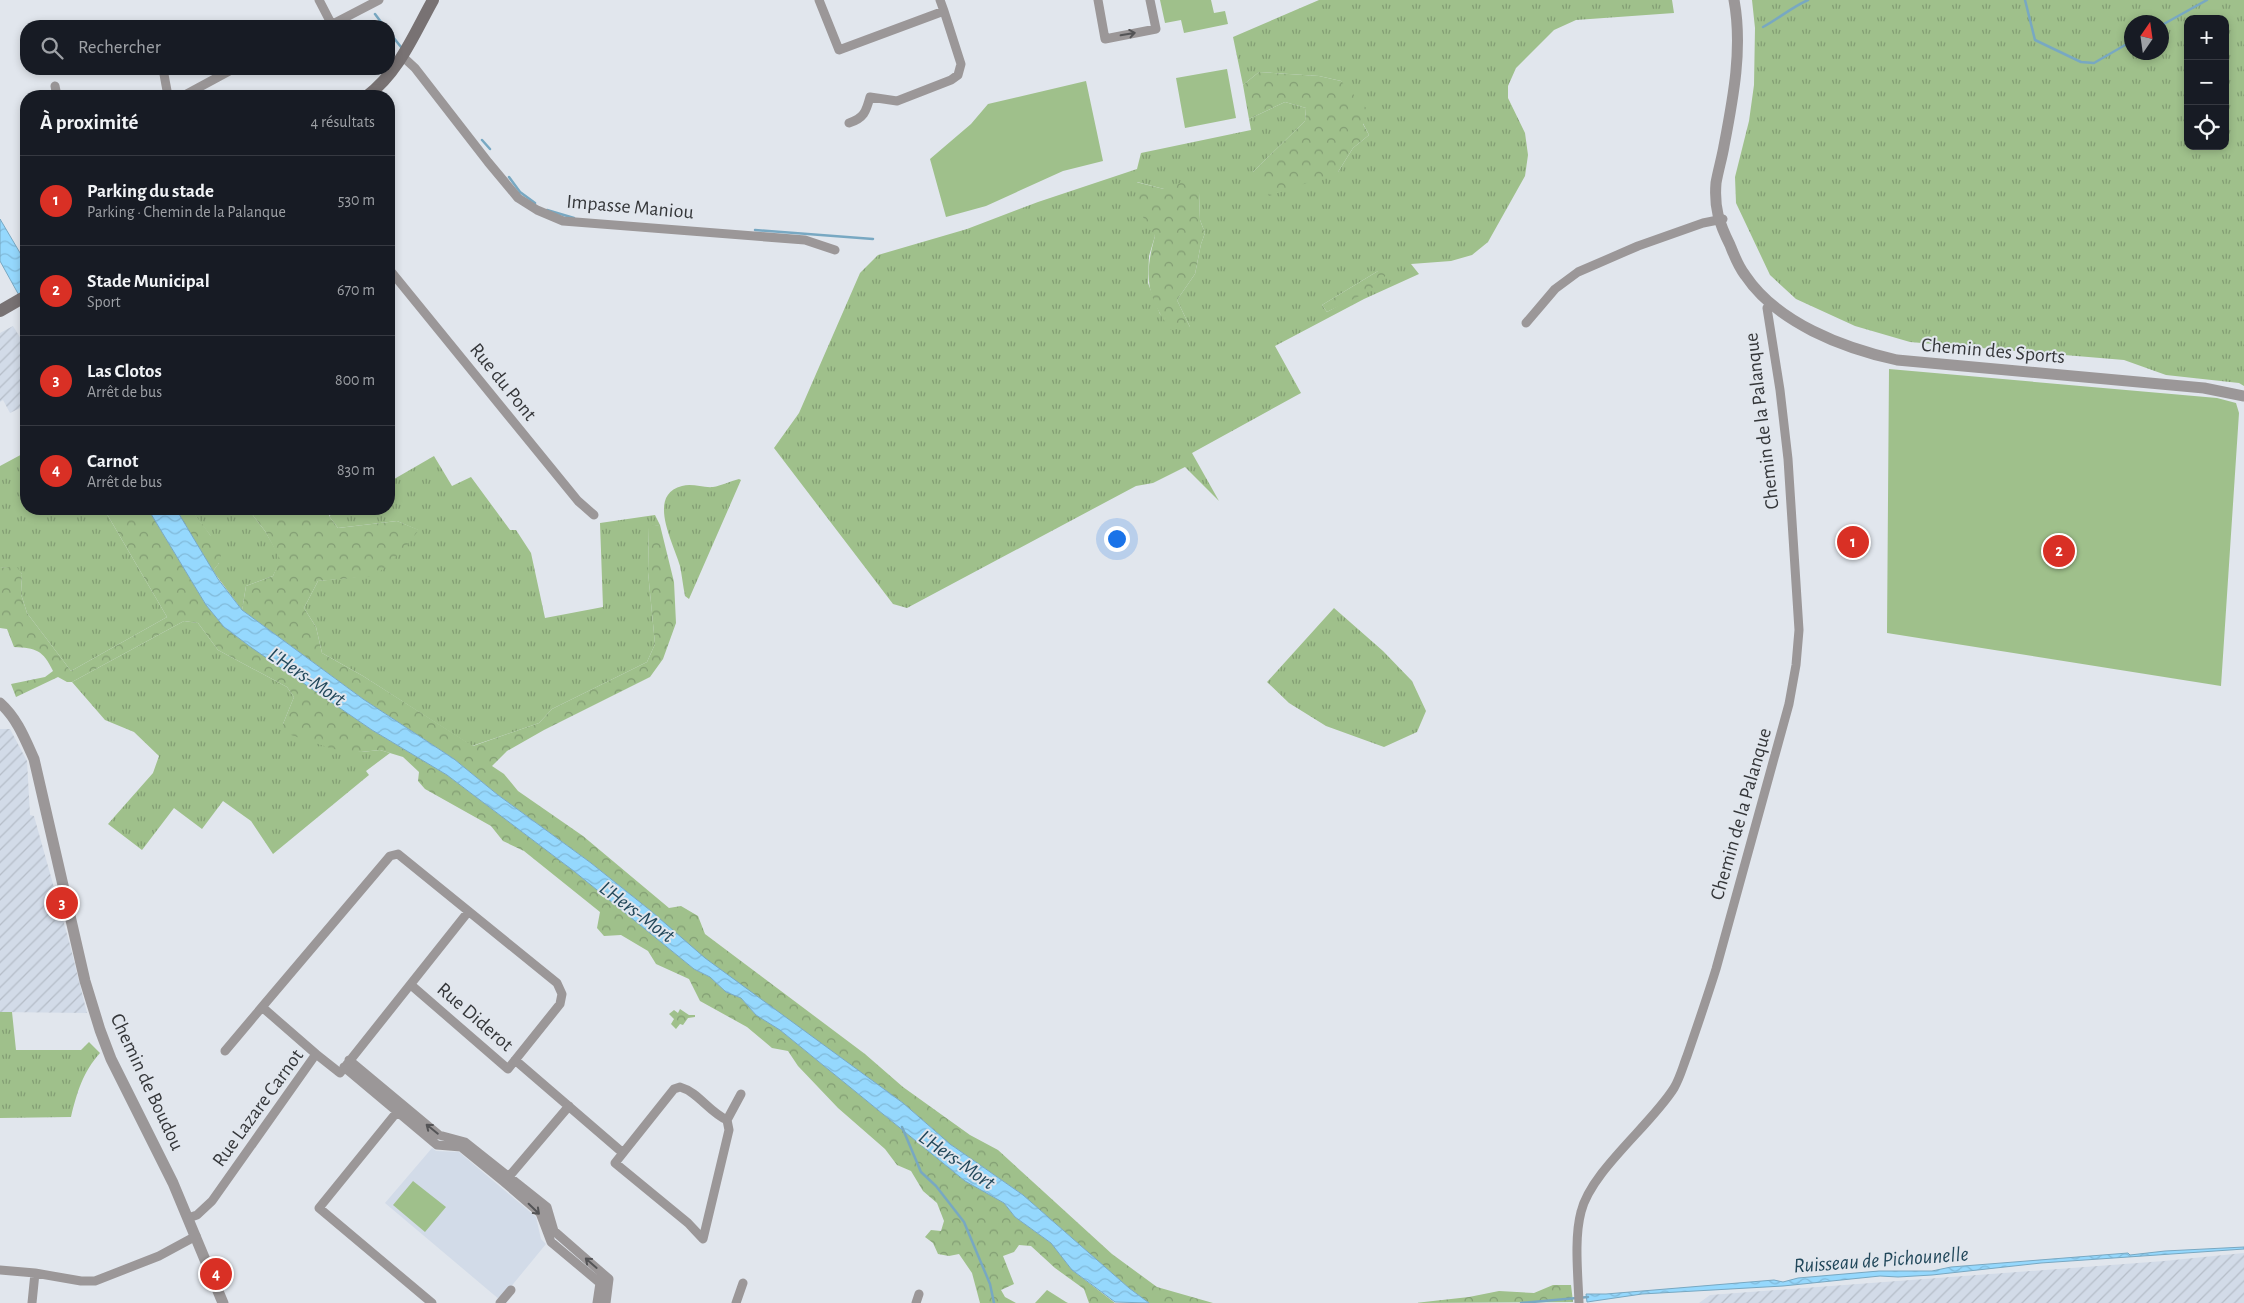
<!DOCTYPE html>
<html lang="fr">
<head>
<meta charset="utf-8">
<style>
	body { margin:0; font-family:"Alegreya Sans",sans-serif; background:#242831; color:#f1f3f6 }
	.controls { position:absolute; right:15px; top:15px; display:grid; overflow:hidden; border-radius:10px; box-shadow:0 2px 8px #0003 }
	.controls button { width:45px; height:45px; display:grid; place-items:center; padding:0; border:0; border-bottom:1px solid #363941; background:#171b24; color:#f1f3f6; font:25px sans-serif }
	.compass { position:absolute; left:2124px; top:15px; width:45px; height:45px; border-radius:50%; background:#171b24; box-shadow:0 2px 8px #0003; rotate:13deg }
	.you { position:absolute; left:1116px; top:538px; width:18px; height:18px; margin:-12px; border:4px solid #fff; border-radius:50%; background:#1a73e8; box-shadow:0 0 0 8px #1a73e833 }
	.badge { display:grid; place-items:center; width:32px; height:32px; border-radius:50%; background:#d93025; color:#fff; font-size:16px; font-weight:700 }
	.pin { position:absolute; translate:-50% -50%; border:2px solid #fff; box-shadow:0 1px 5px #0006 }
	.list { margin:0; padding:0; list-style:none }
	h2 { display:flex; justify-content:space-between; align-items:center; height:65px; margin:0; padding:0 20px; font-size:21px }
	h2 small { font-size:16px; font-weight:400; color:#9ea1a6 }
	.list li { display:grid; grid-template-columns:32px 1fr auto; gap:15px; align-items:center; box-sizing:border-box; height:90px; padding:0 20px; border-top:1px solid #363941 }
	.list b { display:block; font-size:19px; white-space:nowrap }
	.list p { margin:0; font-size:16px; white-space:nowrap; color:#9ea1a6 }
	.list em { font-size:16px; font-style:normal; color:#9ea1a6 }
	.icon { flex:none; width:28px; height:28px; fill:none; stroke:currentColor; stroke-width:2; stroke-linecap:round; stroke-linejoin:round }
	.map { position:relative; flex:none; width:2244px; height:1303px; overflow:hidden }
	.search { position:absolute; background:#171b24; box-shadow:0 2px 8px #0003; left:20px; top:20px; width:375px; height:55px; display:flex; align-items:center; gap:12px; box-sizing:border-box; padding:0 18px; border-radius:20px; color:#9ea1a6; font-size:19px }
	.panel { position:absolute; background:#171b24; box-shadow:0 2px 8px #0003; left:20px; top:90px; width:375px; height:425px; border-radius:20px }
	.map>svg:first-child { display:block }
</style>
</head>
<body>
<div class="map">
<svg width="2244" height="1303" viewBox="0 0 2244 1303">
	<defs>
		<pattern id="industrial-furrows" width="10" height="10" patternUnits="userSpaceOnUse" patternTransform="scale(1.25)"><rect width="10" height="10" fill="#d2dbe8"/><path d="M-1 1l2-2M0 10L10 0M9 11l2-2" fill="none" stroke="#b5bdc8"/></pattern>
		<pattern id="grass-tufts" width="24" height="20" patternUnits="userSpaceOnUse" patternTransform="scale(1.25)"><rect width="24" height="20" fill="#9fc08b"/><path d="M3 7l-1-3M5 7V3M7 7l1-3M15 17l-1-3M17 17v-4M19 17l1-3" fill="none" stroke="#829d73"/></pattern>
		<pattern id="forest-crowns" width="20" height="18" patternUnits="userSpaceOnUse" patternTransform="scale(1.25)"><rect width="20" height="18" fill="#9fc08b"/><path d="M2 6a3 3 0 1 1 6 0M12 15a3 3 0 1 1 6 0" fill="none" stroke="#829d73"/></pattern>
		<pattern id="water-waves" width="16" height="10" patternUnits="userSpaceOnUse" patternTransform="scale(1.25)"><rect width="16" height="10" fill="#95d8fd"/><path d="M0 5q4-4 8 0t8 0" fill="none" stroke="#81bada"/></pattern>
	</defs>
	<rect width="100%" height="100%" fill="#e1e6ed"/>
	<path fill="#d2dbe8" d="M432 1148 436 1151 459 1152 536 1217 541 1239 546 1244 500 1300 385 1203Z"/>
	<path fill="url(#industrial-furrows)" d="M13 326 26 347V405L10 413 3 400 0 402V333Z
		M0 729H10L27 761 30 815 34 816 70 945 87 1013 0 1012Z
		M2244 1253V1303H1699L1710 1295 2164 1261Z"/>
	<path fill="url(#grass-tufts)" fill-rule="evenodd" d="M1319 0H1672L1674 13 1576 20 1554 30 1516 68 1508 86V98L1525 133 1528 155 1525 176 1488 242 1472 255 1451 261 1411 264 1419 274 1364 299 1275 346 1301 393 1192 453 1219 501 1185 467 1153 483 1136 486 907 608 893 604 774 448 799 413 860 273 878 255 967 229 1038 202 1137 169 1141 153 1251 130 1249 119 1285 102 1306 108 1305 121 1253 172H1338L1353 148 1369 135 1341 81 1319 76 1259 72 1243 85 1233 37ZM1137 182 1164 189 1199 193 1200 220 1205 233 1201 244 1195 274 1177 300 1190 327 1160 314 1148 283 1149 256 1155 236ZM1378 271 1366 290 1327 312 1322 305Z
		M1752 0H2244V386L2239 383 2166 375 2124 360 1910 342 1855 326 1796 299 1770 275 1736 203 1735 177 1749 121 1754 85 1755 28ZM2188 19H2225V146H2188ZM2132 22H2162V52H2132Z
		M26 452V509H104L167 617 71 671 27 613 21 594 22 574 15 567 0 568V466Z
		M434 456 452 486 471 477 510 530H516L531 553 545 618 603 607 600 523 655 515 660 525 649 527 648 572 655 644 647 662 552 709 539 723 472 746 363 676 322 653 316 627 304 608 318 581 375 575 418 530 397 521 338 528 329 516 341 509H389V482Z
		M739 479 741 480 689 599 685 596C683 586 682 576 680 566 674 544 646 495 682 486 692 483 703 488 713 487 721 486 730 481 739 479Z
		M190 509H248L265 531 281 559 273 576 246 586 242 610 213 571 219 563 210 535Z
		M1334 608 1383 651 1412 681 1426 711 1417 732 1384 747 1326 726 1289 703 1267 682Z
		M184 621 198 623 218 650 287 687 294 697 283 724 361 752 380 750 390 753 366 771 369 775 273 854 251 821 223 801 202 829 174 808 142 850 108 824 153 773 159 756 134 732 105 720 72 682Z
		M0 1012H12L16 1050H81L89 1042 100 1053C83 1072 77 1092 71 1117L0 1118Z"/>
	<path fill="url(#forest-crowns)" d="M1259 72 1319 76 1341 81 1367 109 1363 124 1369 135 1353 148 1338 172 1269 196 1253 172 1305 121 1306 108 1285 102 1249 119 1243 85Z
		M1136 182 1164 189 1183 182 1199 193 1200 220 1205 233 1201 244 1195 274 1177 300 1190 327 1171 330C1146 296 1144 276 1155 236L1138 209Z
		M1386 269 1388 272C1376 291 1346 302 1327 312L1322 305 1378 271Z
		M104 509H148L206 605 224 627 252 648 372 730 447 775 575 872 694 969 710 977 726 992 741 998 756 1015 780 1030 829 1070 965 1181 1004 1203 1015 1217 1051 1243 1072 1270 1115 1303H1089L1084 1289 1055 1268 1031 1246 1019 1245 1014 1252 1003 1256 1014 1284 1001 1290 1005 1297 1016 1303H980L972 1273 959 1254 949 1256 938 1254 933 1243 925 1237 931 1230 941 1231 944 1221 937 1203 923 1191 911 1171 897 1165 885 1149 838 1108 798 1066 788 1051 772 1048 747 1027 700 1001 689 979 656 964 648 951 621 935 604 936 597 928 600 912 524 851 503 841 491 826 425 789 418 781 419 772 403 757 380 750 361 752 333 749 285 733 283 724 294 697 287 687 218 650 198 623 184 621 72 682H67L58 677 16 697 11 684 45 677 53 671C43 650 36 648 14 647L7 629 0 628V568L16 566 22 574 21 594 27 613 71 671 167 617Z
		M176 509H190C199 520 219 543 221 557 221 562 216 567 213 571Z
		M248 509H330L329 516 338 528 397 521 419 530 400 553 375 576 318 581 304 608 316 627 322 653 363 676 473 746 539 723 552 709 647 662 655 644 648 572 649 526 660 525 674 582 676 623 663 659 650 677 544 730 507 751 492 766 504 774 518 791 583 836 669 908 681 906 698 916 705 934 865 1054 903 1087 970 1135 998 1150 1112 1254 1157 1287 1213 1303H1149L1129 1288 1023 1195 950 1144 903 1103 704 958 651 911 591 863 498 795 454 759 363 699 242 610 246 586 273 576 280 559 265 531Z
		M680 1009 689 1015H695V1017L688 1018 683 1025 680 1024 676 1029 671 1024 674 1019 669 1014 674 1010 678 1013Z
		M1553 1285H1571L1573 1302 1415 1303 1469 1297 1499 1291 1534 1293Z"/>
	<path fill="#9fc08b" d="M1160 0H1211L1214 13 1225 11 1228 24 1184 33 1181 20 1165 23Z
		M1227 69 1236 118 1185 128 1176 78Z
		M1086 81 1103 161 1063 171 986 206 946 217 930 159 971 124 988 104Z
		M1889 369 2217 398 2236 403 2239 413 2221 686 1887 633Z
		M413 1181 446 1207 425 1232 393 1205Z
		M1047 1290 1066 1302 1068 1303H1035Z"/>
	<path fill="url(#water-waves)" stroke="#78a8c2" d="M0 219 26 263V308L0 261Z
		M148 509H176L218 579 242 610 363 699 454 759 498 795 591 863 651 911 705 958 903 1103 950 1144 1023 1195 1129 1288 1149 1303 1115 1302 1072 1270 1051 1243 1015 1217 1004 1203 965 1181 829 1070 780 1030 756 1015 741 998 726 992 710 977 694 969 575 872 447 775 372 730 252 648 224 627 206 605Z
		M2244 1247V1249L2041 1263 1932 1275 1898 1277 1880 1276 1783 1286 1642 1294 1587 1302 1586 1294H1606L1774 1280 1783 1282 1798 1278 1879 1271H1932L1951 1267 2128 1253 2130 1255 2165 1251Z"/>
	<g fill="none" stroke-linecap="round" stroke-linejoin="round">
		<path stroke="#78a8c2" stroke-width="2.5" d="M2025 0 2035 40 2081 62 2094 63 2132 41
			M375 14 384 26
			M2162 25 2207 0
			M1763 27C1778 19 1792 7 1808 0
			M389 32 401 47
			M482 140 490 149
			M509 177 520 192 535 203
			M547 210 574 218
			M755 230 873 239
			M902 1127 921 1172 936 1186 964 1222 990 1284 994 1303
			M1521 1303 1588 1297"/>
		<path stroke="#9b9798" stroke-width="9" d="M319 0 332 25
			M819 0 839 50 944 11 940 0
			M1098 0 1105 39 1156 29 1150 0
			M135 26H144
			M329 26 379 0
			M402 56 415 68 488 162 518 198 537 210 563 221 805 240 835 250
			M163 69 168 96
			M55 86 57 96
			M183 96 233 69
			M849 123C864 118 866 112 870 97L897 101 951 80 958 75 961 64 944 11
			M389 269 578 501 594 515
			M1526 323 1555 289 1578 272 1638 246 1703 223 1723 219
			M225 1051 262 1007
			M316 1054 262 1007 390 856 398 854 557 983 562 994 560 1004 508 1069 411 985
			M349 1060 439 1135 465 1142 547 1207 554 1231 609 1279 606 1303
			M515 1060 623 1153
			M344 1067 437 1145 461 1147 504 1182 540 1213 551 1242 600 1283 597 1303
			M680 1087C698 1092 709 1112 727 1120L729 1130 703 1239 688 1223 615 1163 674 1089Z
			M401 1107 319 1208 432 1303
			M727 1120 741 1094
			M506 1180 569 1106
			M188 1218 197 1215 212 1201 316 1054 340 1073 468 912
			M0 1270 35 1273 81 1281H95L159 1256 196 1236
			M32 1303 35 1273
			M500 1303 511 1290
			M736 1303 743 1283
			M916 1303 919 1294
			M1579 1303C1578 1275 1574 1238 1581 1212 1591 1171 1651 1125 1674 1088 1680 1078 1683 1066 1687 1056 1697 1027 1707 998 1716 969L1789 704 1796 665 1799 630 1788 459 1780 390 1767 308"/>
		<path stroke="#9b9798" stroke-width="11" d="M1734 0C1743 48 1733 99 1724 146 1722 158 1718 171 1716 183 1714 208 1719 223 1730 245 1734 255 1738 266 1745 275 1777 323 1843 348 1897 360L2204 388 2244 396
			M0 703C17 718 25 739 34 759L85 981 100 1030 111 1059 173 1183 223 1303"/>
		<path stroke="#787273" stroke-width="12" d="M367 96C399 72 414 34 433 0
			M0 311 26 296"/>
	</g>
	<defs><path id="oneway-shaft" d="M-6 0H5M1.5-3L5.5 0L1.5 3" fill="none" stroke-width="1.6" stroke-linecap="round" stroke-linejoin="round" transform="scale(1.25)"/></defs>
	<g stroke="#545456">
		<use href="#oneway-shaft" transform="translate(1128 34) rotate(-10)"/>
		<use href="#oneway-shaft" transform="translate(432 1129) rotate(-141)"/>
		<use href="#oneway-shaft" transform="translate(534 1209) rotate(44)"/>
		<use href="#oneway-shaft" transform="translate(591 1263) rotate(-139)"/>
	</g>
	<g text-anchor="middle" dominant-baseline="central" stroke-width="4" stroke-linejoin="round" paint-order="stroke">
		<g font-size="20" fill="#35373a" stroke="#e1e6ed">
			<text transform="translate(630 207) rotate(5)">Impasse Maniou</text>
			<text transform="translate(1993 351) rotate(5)">Chemin des Sports</text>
			<text transform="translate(503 382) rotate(51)">Rue du Pont</text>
			<text transform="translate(1762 421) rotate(-97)">Chemin de la Palanque</text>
			<text transform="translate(1741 814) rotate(-74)">Chemin de la Palanque</text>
			<text transform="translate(475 1017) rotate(41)">Rue Diderot</text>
			<text transform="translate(147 1082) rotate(65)">Chemin de Boudou</text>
			<text transform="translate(258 1108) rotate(-54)">Rue Lazare Carnot</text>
		</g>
		<g font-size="21" font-style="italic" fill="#22485b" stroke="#e1e6ed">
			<text transform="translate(307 677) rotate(34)">L'Hers-Mort</text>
			<text transform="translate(637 912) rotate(37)">L'Hers-Mort</text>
			<text transform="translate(957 1160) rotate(35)">L'Hers-Mort</text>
			<text transform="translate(1881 1260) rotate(-4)">Ruisseau de Pichounelle</text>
		</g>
	</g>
</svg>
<div class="controls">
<button>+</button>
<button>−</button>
<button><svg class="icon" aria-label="locate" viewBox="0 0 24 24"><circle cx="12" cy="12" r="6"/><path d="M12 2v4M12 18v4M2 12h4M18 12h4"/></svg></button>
</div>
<svg class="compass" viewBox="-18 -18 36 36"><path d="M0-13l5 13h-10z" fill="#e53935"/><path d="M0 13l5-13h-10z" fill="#9ea1a6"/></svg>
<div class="you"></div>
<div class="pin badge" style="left:1853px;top:542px">1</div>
<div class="pin badge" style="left:2059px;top:551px">2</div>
<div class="pin badge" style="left:62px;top:903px">3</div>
<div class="pin badge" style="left:216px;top:1274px">4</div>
<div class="search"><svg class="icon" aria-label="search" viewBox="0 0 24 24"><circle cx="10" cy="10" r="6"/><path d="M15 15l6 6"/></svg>Rechercher</div>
<section class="panel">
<h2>À proximité<small>4 résultats</small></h2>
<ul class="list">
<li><span class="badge">1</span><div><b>Parking du stade</b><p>Parking · Chemin de la Palanque</p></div><em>530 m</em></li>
<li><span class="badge">2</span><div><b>Stade Municipal</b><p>Sport</p></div><em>670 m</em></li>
<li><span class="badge">3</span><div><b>Las Clotos</b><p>Arrêt de bus</p></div><em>800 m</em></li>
<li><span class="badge">4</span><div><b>Carnot</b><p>Arrêt de bus</p></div><em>830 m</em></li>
</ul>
</section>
</div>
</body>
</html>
